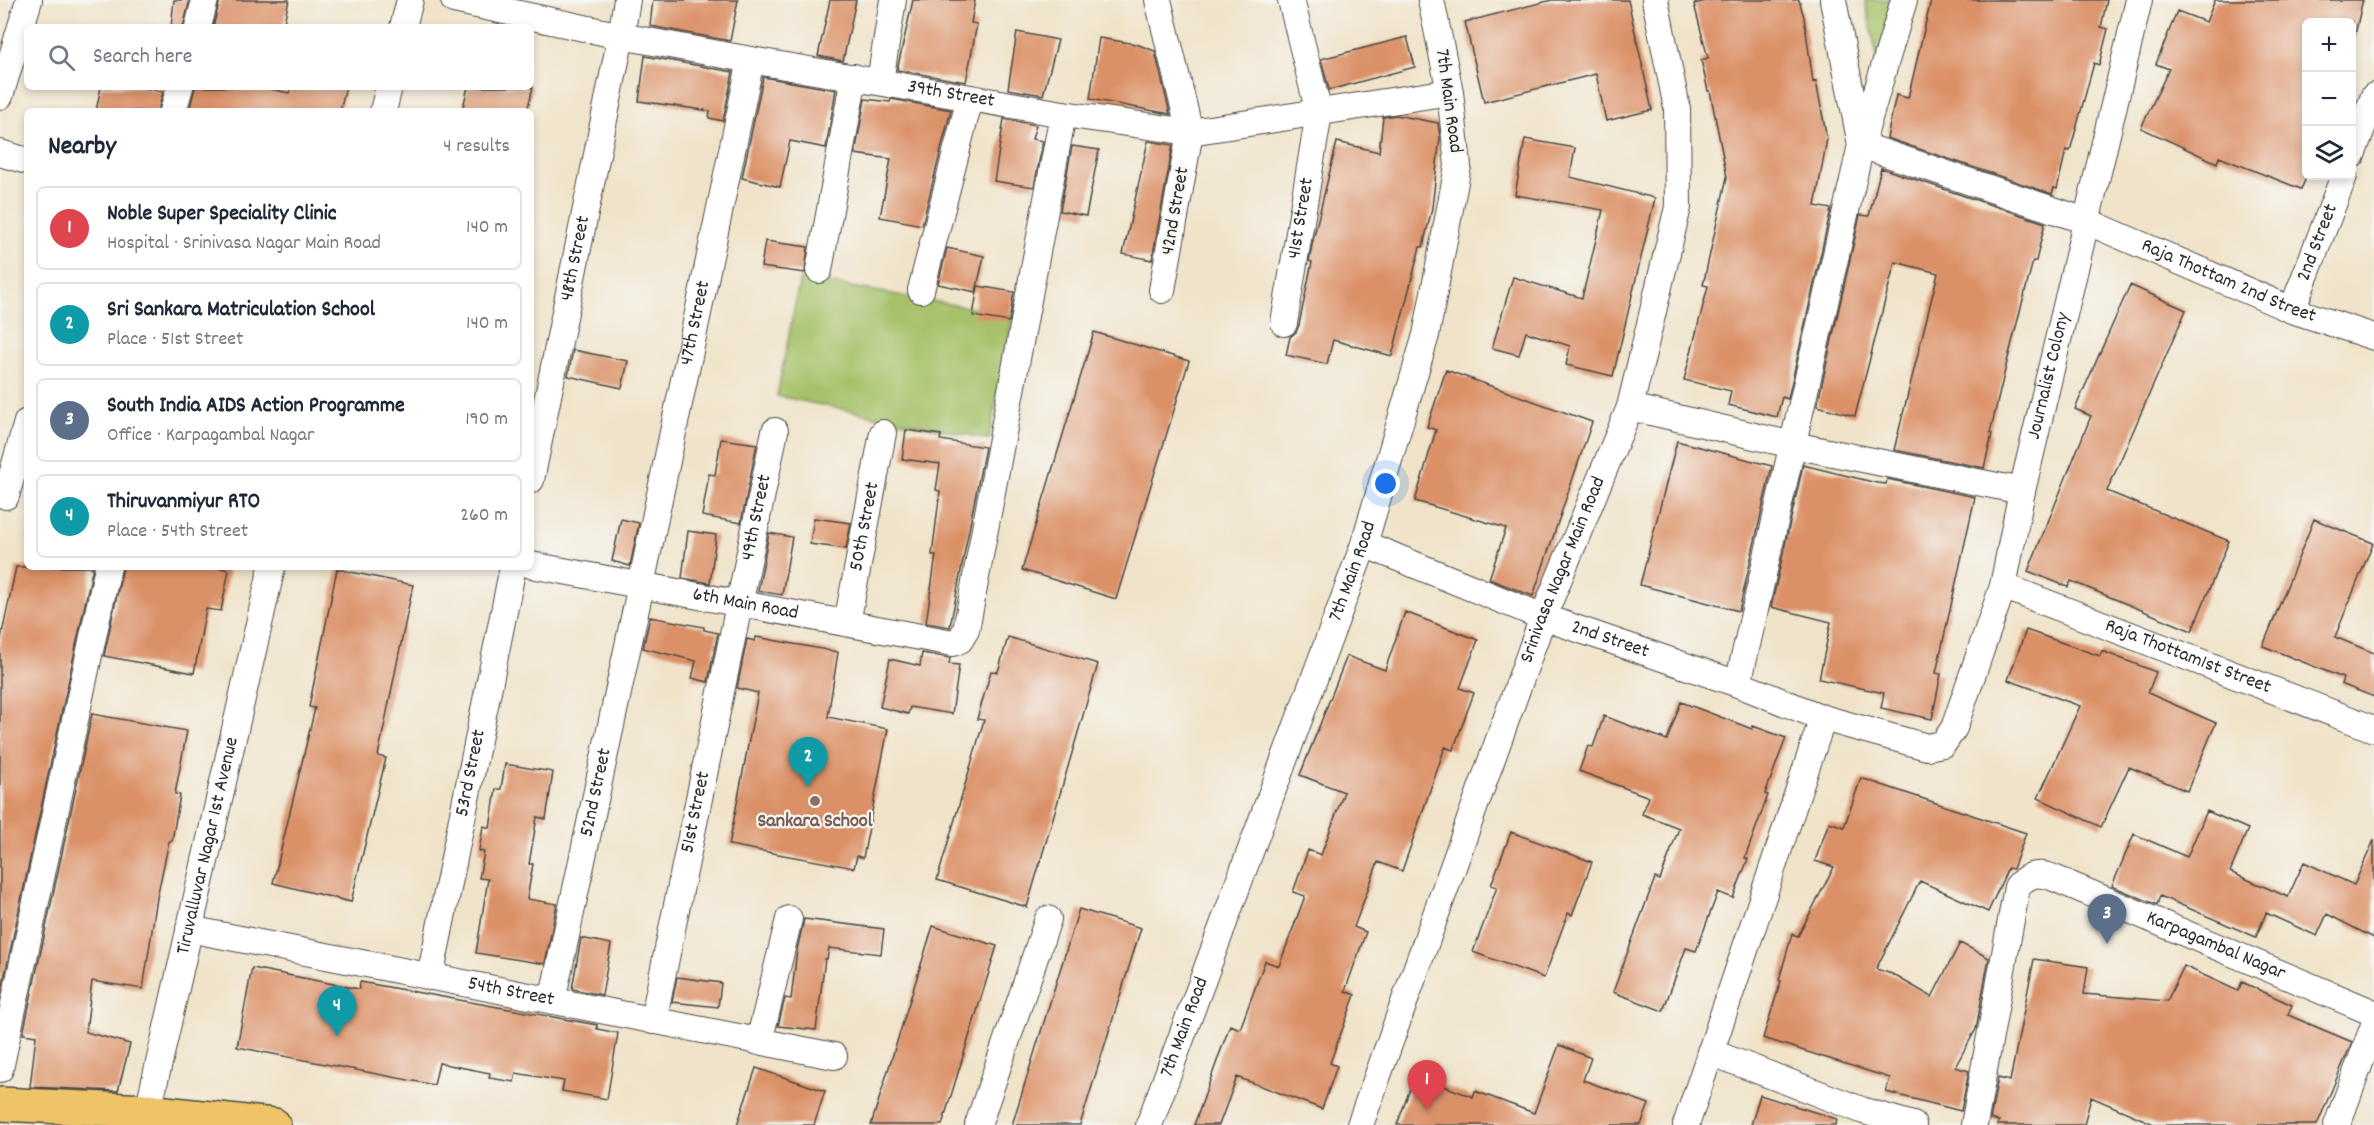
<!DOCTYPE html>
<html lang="en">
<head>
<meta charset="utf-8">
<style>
	body { margin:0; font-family:Dekko,sans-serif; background:#f2f2f3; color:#1f2937 }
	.controls { position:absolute; right:18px; top:18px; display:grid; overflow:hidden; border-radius:9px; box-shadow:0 3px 9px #0003 }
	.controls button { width:54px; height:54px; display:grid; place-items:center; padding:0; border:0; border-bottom:2px solid #e0e1e3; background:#fff; color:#1f2937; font:30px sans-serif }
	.you { position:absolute; left:1386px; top:484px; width:21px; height:21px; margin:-15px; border:4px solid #fff; border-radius:50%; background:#1a73e8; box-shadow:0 0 0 9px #1a73e833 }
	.badge { display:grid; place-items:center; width:39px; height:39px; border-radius:50%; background:#1a73e8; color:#fff; font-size:20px; font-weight:700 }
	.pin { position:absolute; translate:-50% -50px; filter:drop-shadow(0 2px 3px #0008) }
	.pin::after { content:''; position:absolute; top:32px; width:21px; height:18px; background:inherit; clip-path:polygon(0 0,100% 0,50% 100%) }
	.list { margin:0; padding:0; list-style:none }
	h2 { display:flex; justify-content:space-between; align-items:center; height:78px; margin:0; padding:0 24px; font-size:26px }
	h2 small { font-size:20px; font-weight:400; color:#747a83 }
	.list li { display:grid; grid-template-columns:39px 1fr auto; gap:18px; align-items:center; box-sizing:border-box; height:84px; margin:0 12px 12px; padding:0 12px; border:2px solid #e0e1e3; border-radius:9px }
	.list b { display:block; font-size:22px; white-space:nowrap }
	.list p { margin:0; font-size:20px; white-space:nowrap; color:#747a83 }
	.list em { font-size:20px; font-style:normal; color:#747a83 }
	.icon { flex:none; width:33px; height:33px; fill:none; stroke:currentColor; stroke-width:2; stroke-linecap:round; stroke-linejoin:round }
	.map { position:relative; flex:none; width:2374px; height:1125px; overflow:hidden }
	.search { position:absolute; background:#fff; box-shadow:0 3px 9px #0003; left:24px; top:24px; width:510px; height:66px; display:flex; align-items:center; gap:15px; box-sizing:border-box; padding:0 21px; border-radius:9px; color:#747a83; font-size:22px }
	.panel { position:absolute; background:#fff; box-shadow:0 3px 9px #0003; left:24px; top:108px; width:510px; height:462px; border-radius:9px }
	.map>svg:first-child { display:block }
</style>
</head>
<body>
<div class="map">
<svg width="2374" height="1125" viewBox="0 0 2374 1125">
	<rect width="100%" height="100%" fill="#f6f6f2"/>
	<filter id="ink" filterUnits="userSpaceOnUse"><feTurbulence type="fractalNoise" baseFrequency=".0167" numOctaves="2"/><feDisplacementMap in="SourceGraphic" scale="12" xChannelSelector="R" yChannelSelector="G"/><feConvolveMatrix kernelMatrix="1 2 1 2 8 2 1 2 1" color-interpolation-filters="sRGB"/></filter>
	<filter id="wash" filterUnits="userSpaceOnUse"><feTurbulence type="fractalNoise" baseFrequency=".008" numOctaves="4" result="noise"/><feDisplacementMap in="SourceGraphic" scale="24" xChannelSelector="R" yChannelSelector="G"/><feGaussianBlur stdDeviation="1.35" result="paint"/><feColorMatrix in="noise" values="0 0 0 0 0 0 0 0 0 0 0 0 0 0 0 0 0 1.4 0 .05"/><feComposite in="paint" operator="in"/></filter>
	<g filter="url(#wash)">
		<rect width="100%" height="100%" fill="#f0e3c9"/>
		<path fill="#a6c168" stroke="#68764a" stroke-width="1.5" d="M1865 0H1897L1879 66Z
			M800 278 1013 315 989 439 777 396Z"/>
		<g id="blocks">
			<path fill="#db9168" d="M174 0H190L183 27H171Z
				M220 0H289L283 27H213Z
				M653 0H738L730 41 650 26Z
				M830 0H856L843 61 818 56Z
				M913 0H975L971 23 977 24 966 82 897 70Z
				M1552 0H1628L1652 110 1606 121 1596 74 1484 102 1465 22Z
				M1710 0H1799L1804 17 1813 82 1816 81 1827 139 1815 206 1831 209 1788 399 1782 397 1777 417 1728 405 1731 391 1684 380 1708 286 1703 285 1727 177 1710 91H1708L1701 60 1708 58 1694 4Z
				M1931 0H2107L2101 27 2108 29 2099 65 2094 63 2070 151 2066 150 2057 189 2054 188 2052 194 1887 138 1896 95 1908 98Z
				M2215 0H2363L2352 47V22H2307V176L2301 189 2219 157 2217 163 2141 128 2169 69 2156 64 2177 11 2206 22Z
				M1017 32 1058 40 1043 95 1008 89Z
				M1407 37 1415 67 1329 90 1321 59Z
				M1099 38 1136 44 1155 51 1170 114 1090 99Z
				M645 56 733 72 723 121 709 118 710 111 639 101Z
				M763 77 836 90 826 148 790 141 780 187 742 178Z
				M101 87H139L163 92 158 111H96Z
				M195 87H261L289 93 291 87H346L340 111H189Z
				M468 87H533L527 111H462Z
				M865 99 890 102 891 99 951 110 922 225 880 217 891 159 855 154Z
				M1396 115 1438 123 1440 137 1432 208 1423 247H1420L1392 356 1333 340 1327 364 1286 355 1290 337 1296 332 1299 325 1312 262 1309 261 1313 240 1337 142 1379 152 1383 117Z
				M1004 119 1036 125 1032 139 1043 141 1034 187 994 181Z
				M1525 139 1575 148 1570 177 1655 198 1613 376 1566 365 1570 346 1526 332 1519 355 1492 348 1513 277 1582 298 1603 210 1515 195Z
				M1148 141 1173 145 1152 260 1123 254Z
				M1072 146 1099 150 1086 216 1060 211Z
				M1881 168 2045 223 2036 261H2033L2006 366 1990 433 1992 434 1984 468 1894 450 1938 273 1895 262 1855 416 1817 406 1860 215 1869 216Z
				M765 241 808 247 805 273 761 267Z
				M947 248 984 256 976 292 938 284Z
				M2130 285 2186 310 2107 491 2229 541 2192 631 2071 581 2068 587 2028 571 2091 416 2075 409Z
				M978 286 1014 292 1009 322 973 316Z
				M1094 332 1189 361 1116 599 1022 570Z
				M573 350 628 361 622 388 568 376Z
				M1446 370 1592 422 1533 596 1489 579 1506 528 1415 501 1436 430 1427 427Z
				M906 430 941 435 940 440 985 447 950 627 926 623 936 555H932L940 491 936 490 940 464 902 459Z
				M721 439 757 444 741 523 702 516 709 474 715 475Z
				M1677 441 1772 466 1739 611 1640 585Z
				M1803 465 1877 483 1886 484 1887 479 1975 497 1936 673 1941 674 1932 719 1881 708 1884 693 1819 679 1831 622 1771 607Z
				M814 518 851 523 846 549 810 544Z
				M621 519 639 523 630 566 612 561Z
				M2314 519 2373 543 2335 637 2374 653V697L2341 684 2343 678 2263 646Z
				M688 531 716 535 710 583 682 578Z
				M769 533 792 537 782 595 758 591Z
				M16 567H93L0 998V643Z
				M123 567H216L229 570 221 611 206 609 194 673 104 656Z
				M337 569 413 585 378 756 386 758 351 902 273 883 315 708 309 707Z
				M1405 612 1478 640 1460 688 1474 693 1453 750 1445 747 1402 871 1378 862 1354 927 1366 932 1345 991 1355 995 1330 1063 1337 1066 1322 1109 1237 1077 1219 1125H1194L1230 1025 1240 1029 1265 961 1279 966 1305 896 1293 892 1308 850 1321 855 1344 792 1300 775 1347 656 1385 670Z
				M650 617 704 627V630L718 633 708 682 692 678 696 661 643 648Z
				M2026 630 2100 656 2102 651 2156 672 2148 693 2216 723 2187 791 2129 767 2101 827 2038 798 2080 706 2008 680Z
				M756 637 838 652 828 717 888 729 863 858 857 856 854 868 729 845 758 693 737 688 747 639 755 641Z
				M1008 637 1098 664 1027 907 937 880 984 720 977 719 991 671 998 672Z
				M922 653 950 658 949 664 959 665 952 714 910 707 908 714 880 707 890 659 920 666Z
				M1681 702 1752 729 1753 726 1786 738 1765 794 1768 795 1745 858 1748 859 1733 898 1718 892 1696 951 1686 948 1663 1011 1613 992 1655 878 1660 880 1679 828 1642 814 1649 797 1579 771 1588 746 1593 747 1604 716 1667 740Z
				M92 714 187 731 175 794 180 795 172 841H169L157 898 143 989 92 981 86 1032 130 1044 118 1091 30 1087 36 1036 23 1034Z
				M505 764 553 772 546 819 537 817 529 864H533L527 899 557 904 545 964 476 953 488 879 479 878 484 852 479 851 483 826 490 828 496 789H501Z
				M1861 778 2026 833 2013 869 2008 868 1988 912 1920 881 1876 969 1892 974 1932 997 1960 943 1989 958 1976 1029 1955 1067 1969 1071 1961 1111 1886 1092 1890 1078 1763 1038 1781 981 1779 980 1792 934 1798 936 1834 867 1815 861 1829 822 1844 827Z
				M2207 811 2248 829 2230 872 2288 897 2304 862 2354 885 2374 840V938L2327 914 2317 936 2266 913 2256 937 2160 896 2157 905 2112 886 2134 834 2187 857Z
				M1511 832 1592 862 1572 915 1568 913 1544 978 1473 952 1497 887 1491 885Z
				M1079 909 1141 928 1080 1125H1012Z
				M804 919 884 929 881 954 829 948 827 959H825L816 1030 778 1026 785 998 791 999 797 950Z
				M933 926 997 946 942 1125H871Z
				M581 938 611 944 602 995 572 989Z
				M2034 959 2088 967 2084 994 2167 1001 2184 966 2238 991 2242 982 2292 1005 2288 1015 2352 1042 2317 1125H2156L2091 1097 2084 1125H1997L1999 1121 1990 1119 1998 1078 2010 1081Z
				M252 968 359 989 360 982 597 1025V1029L618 1033 607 1099 562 1091 564 1081 516 1073 514 1082 489 1078 490 1073 439 1063 434 1085 237 1047Z
				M677 977 721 983 718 1007 672 1002Z
				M1559 1045 1591 1058 1583 1080 1649 1104 1641 1125H1397L1415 1075 1473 1097 1475 1091 1534 1113Z
				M756 1068 825 1091 814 1125H737Z
				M1760 1095 1837 1119 1836 1125H1751Z"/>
		</g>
	</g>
	<g filter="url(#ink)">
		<use href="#blocks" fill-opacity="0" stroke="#494743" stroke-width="1.5"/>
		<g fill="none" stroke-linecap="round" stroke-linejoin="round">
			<defs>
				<g id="minor">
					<path id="s1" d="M454 0 621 36 751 60 1063 114 1190 132 1450 92"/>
					<path d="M1158 0 1190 132 1162 290"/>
					<path id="s2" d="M1833 0 1861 145 2086 221 2292 310 2374 337"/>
					<path d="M198 27 205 0"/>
					<path d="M403 27 410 0"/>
					<path d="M880 81 893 0"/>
					<path d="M0 96 29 0"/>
					<path d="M173 111 180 87"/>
					<path d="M383 111 389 87"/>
					<path d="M0 153 27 161"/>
					<path d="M2352 155 2374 96"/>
					<path d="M819 270 854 77"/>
					<path d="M921 290 970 98"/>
					<path id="s3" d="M2292 310 2344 176"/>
					<path id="s4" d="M1284 323 1319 113 1291 0"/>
					<path d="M1630 407 1793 445 2022 491"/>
					<path id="s5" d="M531 480 621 36 627 0"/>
					<path d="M6 496 27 422"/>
					<path id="s6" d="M1364 544 1543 617 1738 684 1823 718 1927 747 1943 744 1954 728 2003 586 2022 491 2139 0"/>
					<path id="s7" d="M531 565 953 643 960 640 966 630 1063 114"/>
					<path id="s8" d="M2003 586 2374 729"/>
					<path id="s9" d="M847 623 883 433"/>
					<path d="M1738 684 1861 145 1904 0"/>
					<path id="s10" d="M189 929 834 1056"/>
					<path id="s11" d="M430 977 513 567"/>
					<path id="s12" d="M552 1001 641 585 751 60"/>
					<path id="s13" d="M653 1021 775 431"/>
					<path d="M759 1042 789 919"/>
					<path d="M1710 1052 1864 1111 1913 1125"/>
					<path d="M0 1069 108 567"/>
					<path id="s14" d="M150 1125 148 1111 272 567"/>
					<path d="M978 1125 1048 919"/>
					<path id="s15" d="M1149 1125 1364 544 1426 335 1458 166 1450 92 1431 0"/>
					<path id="s16" d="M1360 1125 1543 617 1630 407 1678 207 1677 108 1655 0"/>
					<path d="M1686 1125 1823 718"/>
					<path id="s17" d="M1974 1125 2017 887C2028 873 2039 872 2054 878L2374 1013"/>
					<path d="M2337 1125 2374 1025"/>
				</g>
				<path id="primary" d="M0 1104 148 1111 274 1125"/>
			</defs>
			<use href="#minor" stroke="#494743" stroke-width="28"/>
			<use href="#primary" stroke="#494743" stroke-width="36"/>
			<use href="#minor" stroke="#fff" stroke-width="26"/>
			<use href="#primary" stroke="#efc469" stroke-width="33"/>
		</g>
	</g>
	<circle fill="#8d6e63" stroke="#f6f6f2" stroke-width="2" cx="815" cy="801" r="6"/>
	<g text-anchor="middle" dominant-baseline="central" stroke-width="4.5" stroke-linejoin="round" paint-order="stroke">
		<g font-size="20" fill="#2b2b2b" stroke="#f6f6f2">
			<text stroke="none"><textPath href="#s1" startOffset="506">39th Street</textPath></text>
			<text transform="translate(1448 101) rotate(82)">7th Main Road</text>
			<text transform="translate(1176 211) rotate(-80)">42nd Street</text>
			<text stroke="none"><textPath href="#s4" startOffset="106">41st Street</textPath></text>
			<text stroke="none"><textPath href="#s3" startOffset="72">2nd Street</textPath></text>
			<text stroke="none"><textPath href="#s5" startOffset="226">48th Street</textPath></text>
			<text stroke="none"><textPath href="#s2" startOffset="540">Raja Thottam 2nd Street</textPath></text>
			<text stroke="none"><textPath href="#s12" startOffset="693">47th Street</textPath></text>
			<text stroke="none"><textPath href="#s6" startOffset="1000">Journalist Colony</textPath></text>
			<text stroke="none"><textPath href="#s13" startOffset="514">49th Street</textPath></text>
			<text stroke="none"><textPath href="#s9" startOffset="98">50th Street</textPath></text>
			<text stroke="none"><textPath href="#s16" startOffset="591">Srinivasa Nagar Main Road</textPath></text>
			<text stroke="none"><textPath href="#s15" startOffset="590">7th Main Road</textPath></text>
			<text stroke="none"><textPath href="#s7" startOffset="218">6th Main Road</textPath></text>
			<text stroke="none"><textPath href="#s6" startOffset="264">2nd Street</textPath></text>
			<text stroke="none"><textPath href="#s8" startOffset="198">Raja Thottam1st Street</textPath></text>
			<text stroke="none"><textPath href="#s11" startOffset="208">53rd Street</textPath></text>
			<text stroke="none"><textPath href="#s12" startOffset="213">52nd Street</textPath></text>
			<text stroke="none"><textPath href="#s13" startOffset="213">51st Street</textPath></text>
			<text stroke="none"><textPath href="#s14" startOffset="286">Tiruvalluvar Nagar 1st Avenue</textPath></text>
			<text stroke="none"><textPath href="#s17" startOffset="459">Karpagambal Nagar</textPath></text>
			<text stroke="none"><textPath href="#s10" startOffset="328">54th Street</textPath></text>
			<text stroke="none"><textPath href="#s15" startOffset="104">7th Main Road</textPath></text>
		</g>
		<g font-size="20" font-weight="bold" fill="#785e54" stroke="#f6f6f2">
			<text x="815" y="822">Sankara School</text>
		</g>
	</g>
</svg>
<div class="controls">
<button>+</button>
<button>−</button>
<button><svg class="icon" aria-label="layers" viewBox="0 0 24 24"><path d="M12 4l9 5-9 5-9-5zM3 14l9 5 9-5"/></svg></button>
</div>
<div class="you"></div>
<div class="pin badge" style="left:1427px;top:1110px;background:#e0444e">1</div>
<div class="pin badge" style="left:808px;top:787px;background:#0f9aa8">2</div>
<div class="pin badge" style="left:2107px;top:944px;background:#5c6f8a">3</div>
<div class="pin badge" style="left:337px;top:1036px;background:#0f9aa8">4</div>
<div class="search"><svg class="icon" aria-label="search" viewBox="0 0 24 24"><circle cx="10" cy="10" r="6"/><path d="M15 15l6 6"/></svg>Search here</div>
<section class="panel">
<h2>Nearby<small>4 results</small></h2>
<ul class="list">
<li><span class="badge" style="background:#e0444e">1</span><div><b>Noble Super Speciality Clinic</b><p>Hospital · Srinivasa Nagar Main Road</p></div><em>140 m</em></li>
<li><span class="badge" style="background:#0f9aa8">2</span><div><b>Sri Sankara Matriculation School</b><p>Place · 51st Street</p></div><em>140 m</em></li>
<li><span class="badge" style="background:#5c6f8a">3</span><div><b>South India AIDS Action Programme</b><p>Office · Karpagambal Nagar</p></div><em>190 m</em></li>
<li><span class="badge" style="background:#0f9aa8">4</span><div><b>Thiruvanmiyur RTO</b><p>Place · 54th Street</p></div><em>260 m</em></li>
</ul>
</section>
</div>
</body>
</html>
